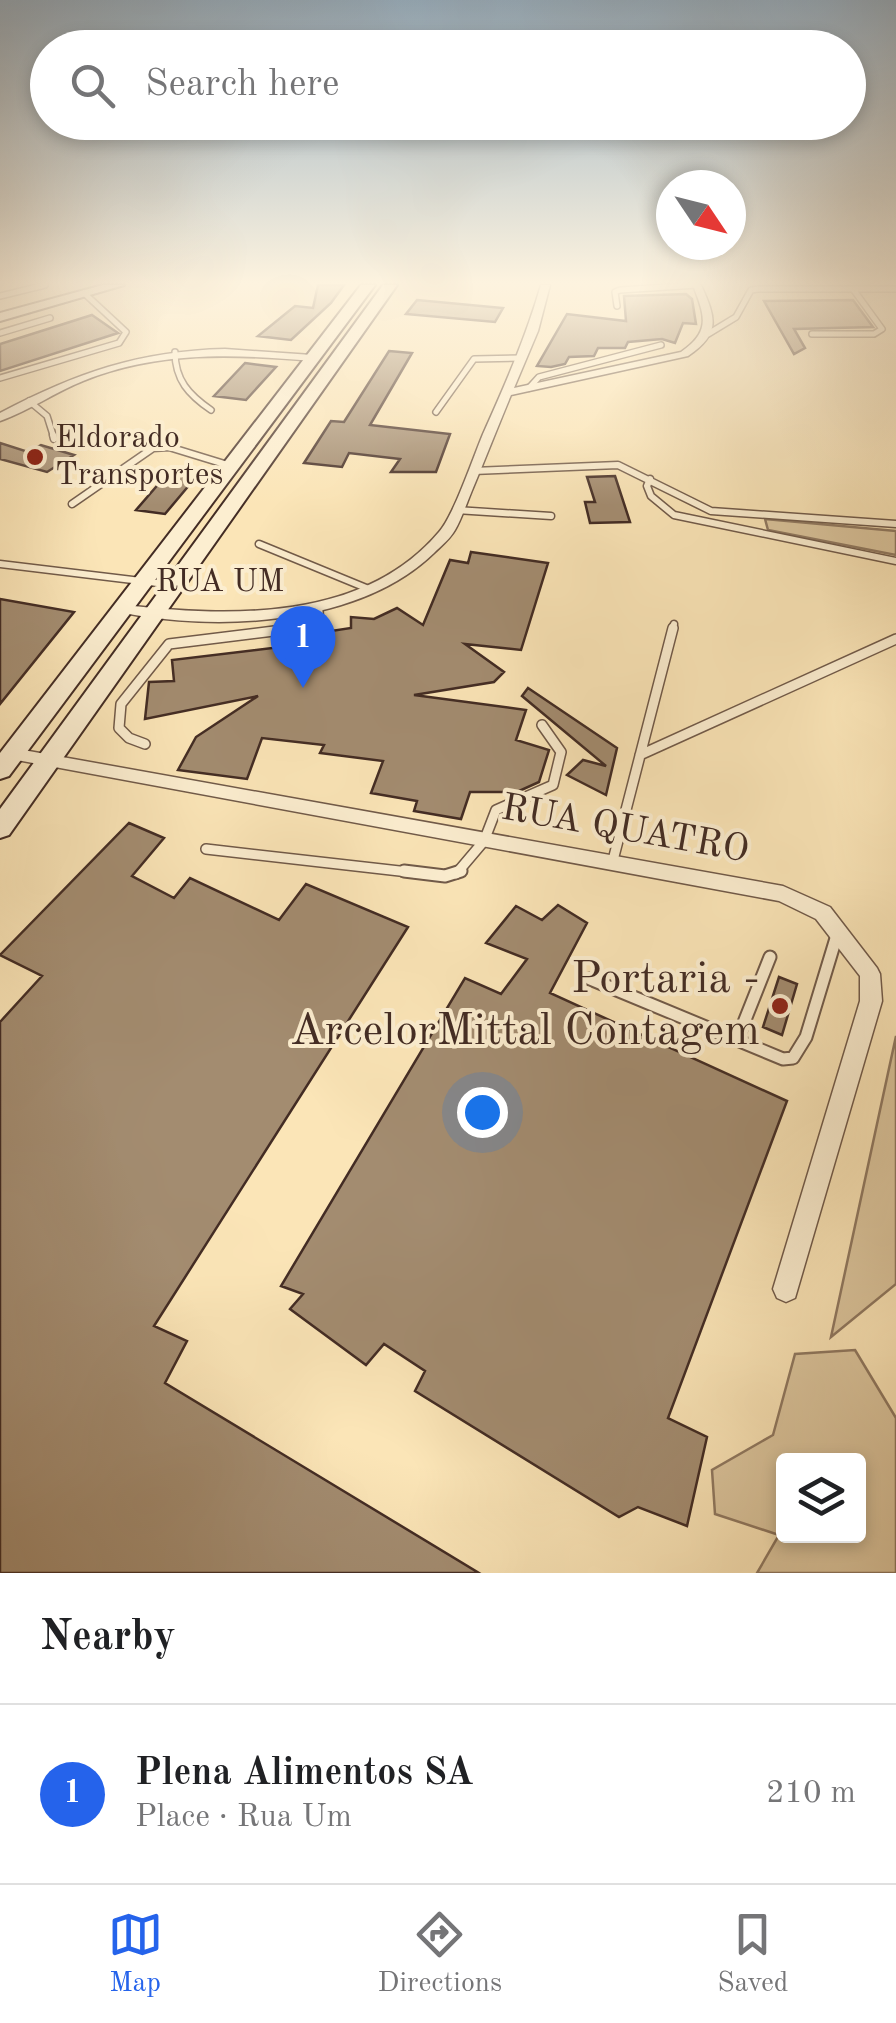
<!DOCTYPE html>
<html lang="en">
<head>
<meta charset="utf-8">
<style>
	body { margin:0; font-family:"Old Standard TT",serif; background:#f2f2f2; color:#202124 }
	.controls { position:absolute; right:30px; bottom:30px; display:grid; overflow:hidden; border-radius:10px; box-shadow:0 5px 15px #0003 }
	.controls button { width:90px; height:90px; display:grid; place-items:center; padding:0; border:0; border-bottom:2px solid #e0e0e0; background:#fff; color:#202124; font:50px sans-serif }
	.compass { position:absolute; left:656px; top:170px; width:90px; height:90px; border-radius:50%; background:#fff; box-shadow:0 5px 15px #0003; rotate:125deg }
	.you { position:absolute; left:482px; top:1112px; width:35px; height:35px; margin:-25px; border:8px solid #fff; border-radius:50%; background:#1a73e8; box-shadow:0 0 0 15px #1a73e833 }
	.badge { display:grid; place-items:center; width:65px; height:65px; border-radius:50%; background:#2563eb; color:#fff; font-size:32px; font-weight:700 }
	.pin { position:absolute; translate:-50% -82px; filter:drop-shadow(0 2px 5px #0008) }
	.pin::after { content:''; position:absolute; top:52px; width:35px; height:30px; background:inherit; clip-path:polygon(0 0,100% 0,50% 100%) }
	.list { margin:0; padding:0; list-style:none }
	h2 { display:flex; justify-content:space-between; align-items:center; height:130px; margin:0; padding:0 40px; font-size:42px }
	h2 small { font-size:32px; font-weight:400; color:#757577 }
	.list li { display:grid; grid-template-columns:65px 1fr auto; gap:30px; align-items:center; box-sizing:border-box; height:180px; padding:0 40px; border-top:2px solid #e0e0e0 }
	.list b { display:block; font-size:38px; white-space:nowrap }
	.list p { margin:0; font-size:32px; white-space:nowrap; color:#757577 }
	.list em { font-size:32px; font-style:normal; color:#757577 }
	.icon { flex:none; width:55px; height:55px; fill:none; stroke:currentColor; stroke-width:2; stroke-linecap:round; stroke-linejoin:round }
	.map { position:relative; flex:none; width:896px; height:1573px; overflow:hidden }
	.search { position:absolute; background:#fff; box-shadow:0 5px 15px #0003; left:30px; right:30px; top:30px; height:110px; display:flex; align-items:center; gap:25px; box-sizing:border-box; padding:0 35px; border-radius:55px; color:#757577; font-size:38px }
	.sheet { height:310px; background:#fff }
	nav { display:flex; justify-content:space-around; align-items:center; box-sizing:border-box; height:140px; border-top:2px solid #e0e0e0; background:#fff; font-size:28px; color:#757577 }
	nav a { display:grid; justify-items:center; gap:5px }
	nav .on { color:#2563eb }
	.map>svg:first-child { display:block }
</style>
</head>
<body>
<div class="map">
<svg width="896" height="1573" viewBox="0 0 896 1573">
	<rect width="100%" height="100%" fill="#fbe5b7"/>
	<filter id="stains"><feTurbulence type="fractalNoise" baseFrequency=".002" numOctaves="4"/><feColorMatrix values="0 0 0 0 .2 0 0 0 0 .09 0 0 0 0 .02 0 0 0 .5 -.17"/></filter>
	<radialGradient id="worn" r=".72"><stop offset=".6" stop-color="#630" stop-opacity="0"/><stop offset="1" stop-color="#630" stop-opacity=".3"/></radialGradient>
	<path fill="#dcc69e" stroke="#907961" stroke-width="2.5" fill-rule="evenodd" d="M765 519 896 531V555L768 530Z
		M896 1036V1284L831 1337Z
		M855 1350 896 1418V1573H757L779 1535 715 1514 712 1470 773 1435 795 1354ZM784 1460H858V1536H784Z"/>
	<path fill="#a38c70" stroke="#432c24" stroke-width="2.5" d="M318 285H344L331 303 291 340 258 336 295 306 313 308Z
		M686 294 692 299 696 324 683 323 675 343 662 339 628 342 625 348H598L594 356 569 357 565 364 551 367 537 366 567 314 626 321 624 296Z
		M417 300 503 308 495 322 406 314Z
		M853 300 873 327 794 329 805 348 794 354 764 301Z
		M92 315 118 333 0 371V344Z
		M389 351 412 353 370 425 450 434 436 472H391L400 459 349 453 342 467 304 463 331 421 344 422Z
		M245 363 276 367 246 400 214 396Z
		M0 443 28 452 41 445 74 455 47 472 0 459Z
		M168 473 196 477 165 514 136 510Z
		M615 476 630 522 590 523 585 502H595L587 477Z
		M471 552 548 563 521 650 465 644 504 672 494 682 414 695 526 710 516 740 549 750 539 782 517 792H470L461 819 414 811 417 801 371 793 383 761 320 753 324 745 262 738 247 779 178 770 196 737 258 696 145 719 149 682 174 681 172 660 289 646 286 638 351 628V617L374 619 397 608 423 625 450 560 468 563Z
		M0 599 74 612 0 704Z
		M528 688 617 748 606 795 567 775 583 760 606 766 522 696Z
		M129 823 164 838 132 876 174 898 190 878 279 920 306 884 408 927 154 1326 187 1341 165 1383 479 1573H0V1022L42 976 0 955Z
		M558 905 587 923 550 993 787 1101 668 1418 707 1437 687 1526 638 1507 619 1517 415 1391 425 1371 384 1344 366 1365 290 1309 303 1294 281 1286 465 978 501 994 527 959 486 943 516 906 542 920Z
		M779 977 797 984 782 1035 763 1027Z"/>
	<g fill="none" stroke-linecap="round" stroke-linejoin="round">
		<defs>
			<path id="lane-far3" d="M853 289H896
				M0 296 45 285
				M617 306 615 292 620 290 697 285
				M0 333 50 318
				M708 334 736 317 751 290 758 289H853L882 329 874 334H812
				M175 352C175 380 189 395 211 410
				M0 378 119 343 126 332 84 293
				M529 388 539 377 661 345
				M29 401 47 416 54 438
				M436 412 474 359 521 358"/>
			<path id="lane-far2" d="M53 435 54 439
				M473 471 618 465 711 511 896 524
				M650 479 647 486 651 496 674 515 896 561
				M72 504 153 448 169 447 231 466
				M456 510 551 516
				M259 544 371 590
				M0 564 174 585
				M278 630 310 626 320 617 319 606
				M672 630 674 624"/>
			<path id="lane-far1" d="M145 744 129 738 119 728 121 704 169 644 298 628
				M640 755 896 639
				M206 849 426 874
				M612 864 673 628
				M456 874 484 841 496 810 553 785 561 752 542 725"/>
			<path id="lane" d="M404 871 445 876 461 871
				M590 979 783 1059 793 1058 806 1037 837 935
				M737 1040 770 957"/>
			<path id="street" d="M541 285H550L538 331 514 388 681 352C712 331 704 315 693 285H701C716 318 721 334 688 356L511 395C498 426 486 457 473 488 467 502 462 518 455 530 450 539 441 546 434 553 359 626 216 632 119 612L117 609 124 605C230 617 363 622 439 532 454 515 473 458 483 434 505 385 526 337 541 285Z
				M225 349 312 355 317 358 312 361C234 354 158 351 83 381 55 392 29 411 0 421V413C76 373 139 351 225 349Z
				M12 748 783 886 830 907 877 968 880 974 882 1001 795 1298 786 1302 777 1298 773 1289 860 1001V976L816 919 779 901 6 758 4 754Z"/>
			<path id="secondary" d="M103 285H124L0 321V313Z
				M361 285H375L9 776 0 779V753Z
				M383 285H397L9 835 0 838V809Z"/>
		</defs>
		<use href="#lane-far3" stroke="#715a49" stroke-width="8"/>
		<use href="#lane-far2" stroke="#715a49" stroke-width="9"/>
		<use href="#lane-far1" stroke="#715a49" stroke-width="12"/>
		<use href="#lane" stroke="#715a49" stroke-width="15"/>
		<use href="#street" stroke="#715a49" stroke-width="3"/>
		<use href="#secondary" stroke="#432c24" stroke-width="4"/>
		<use href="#lane-far3" stroke="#fceed0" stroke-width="5"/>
		<use href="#lane-far2" stroke="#fceed0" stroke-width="6"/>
		<use href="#lane-far1" stroke="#fceed0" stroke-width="9"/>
		<use href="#lane" stroke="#fceed0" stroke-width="11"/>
		<use href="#street" fill="#fceed0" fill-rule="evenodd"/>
		<use href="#secondary" fill="#fceed0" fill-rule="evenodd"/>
	</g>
	<linearGradient id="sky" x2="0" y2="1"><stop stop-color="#96aec0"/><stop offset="0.56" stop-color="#fdf3df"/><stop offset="1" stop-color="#fdf3df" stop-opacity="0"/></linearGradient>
	<rect width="896" height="505" fill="url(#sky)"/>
	<g fill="#8f2418" stroke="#fceed0" stroke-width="4">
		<circle cx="35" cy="457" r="10"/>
		<circle cx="780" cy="1006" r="10"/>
	</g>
	<g text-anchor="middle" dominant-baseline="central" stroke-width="8" stroke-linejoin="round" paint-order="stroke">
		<g font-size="32" fill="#432c24" stroke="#fceed0" text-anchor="start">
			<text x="55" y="439">Eldorado<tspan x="55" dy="37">Transportes</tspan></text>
		</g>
		<g font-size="32" fill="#432c24" stroke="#fceed0">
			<text x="220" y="583">RUA UM</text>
		</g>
		<g font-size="38" fill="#432c24" stroke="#fceed0">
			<text transform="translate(625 830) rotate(10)">RUA QUATRO</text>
		</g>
		<g font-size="45" fill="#432c24" stroke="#fceed0" text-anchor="end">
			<text x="760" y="980">Portaria -<tspan x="760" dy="52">ArcelorMittal Contagem</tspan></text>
		</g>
	</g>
	<rect width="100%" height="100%" filter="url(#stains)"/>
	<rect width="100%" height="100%" fill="url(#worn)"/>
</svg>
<div class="controls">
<button><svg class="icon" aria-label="layers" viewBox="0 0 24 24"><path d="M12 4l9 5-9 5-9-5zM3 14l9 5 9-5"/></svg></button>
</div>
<svg class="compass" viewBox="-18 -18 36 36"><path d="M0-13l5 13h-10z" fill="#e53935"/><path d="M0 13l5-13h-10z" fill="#757577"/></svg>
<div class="you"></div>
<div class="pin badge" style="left:303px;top:688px">1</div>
<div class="search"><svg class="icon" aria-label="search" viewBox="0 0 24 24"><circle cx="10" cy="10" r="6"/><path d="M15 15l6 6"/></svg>Search here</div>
</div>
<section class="sheet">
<h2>Nearby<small></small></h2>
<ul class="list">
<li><span class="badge">1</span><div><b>Plena Alimentos SA</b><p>Place · Rua Um</p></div><em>210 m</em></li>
</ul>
</section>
<nav>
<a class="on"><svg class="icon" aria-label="map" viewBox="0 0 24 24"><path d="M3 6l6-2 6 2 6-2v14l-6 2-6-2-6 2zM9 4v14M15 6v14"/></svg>Map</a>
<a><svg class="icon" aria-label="directions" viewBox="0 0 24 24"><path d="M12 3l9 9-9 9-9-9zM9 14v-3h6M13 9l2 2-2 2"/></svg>Directions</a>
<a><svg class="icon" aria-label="saved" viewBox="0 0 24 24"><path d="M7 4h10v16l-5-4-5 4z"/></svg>Saved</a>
</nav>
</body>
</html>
